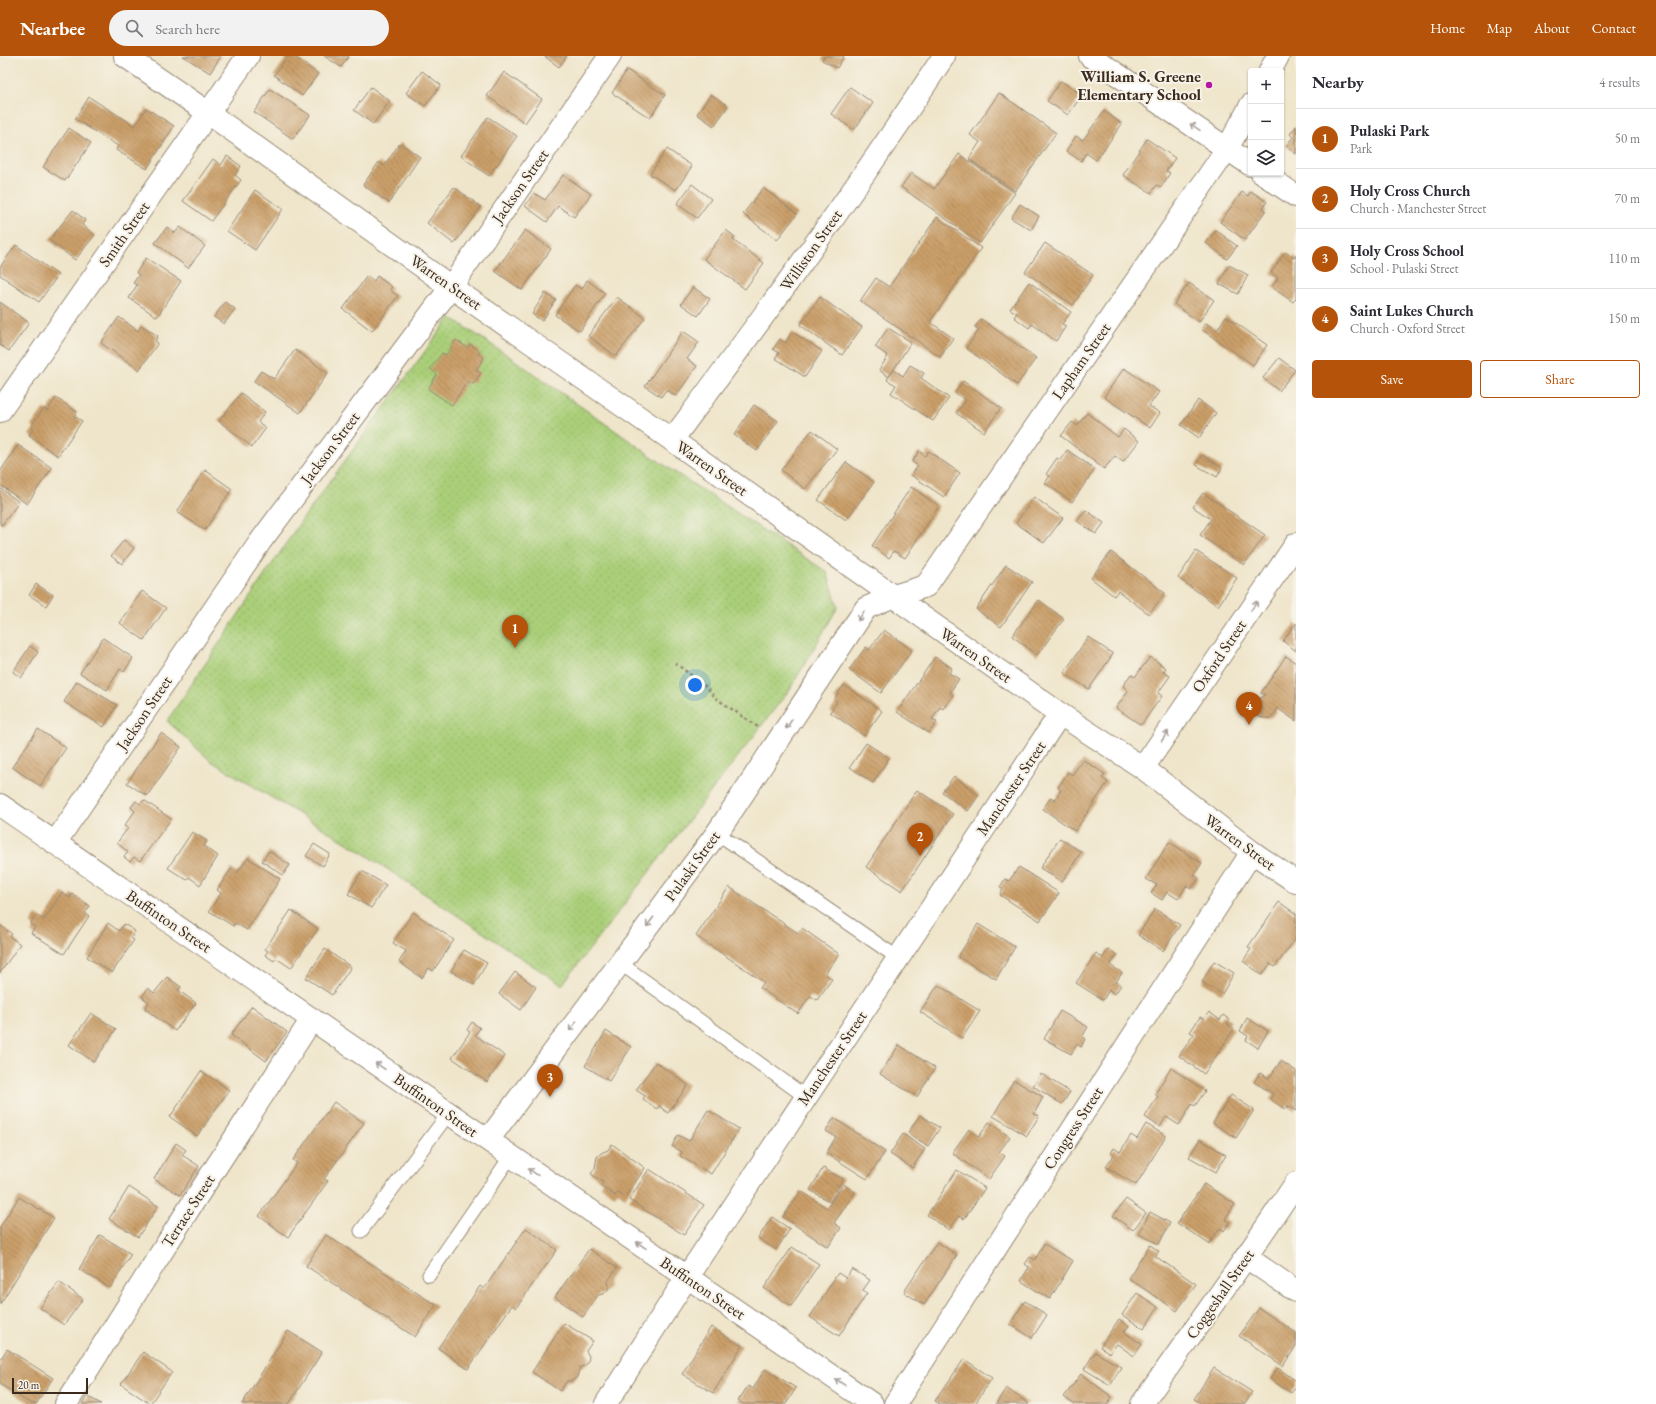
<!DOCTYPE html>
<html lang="en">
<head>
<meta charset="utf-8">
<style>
	body { margin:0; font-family:"EB Garamond",serif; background:#f2f2f3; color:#2b2b33 }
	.controls { position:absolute; right:12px; top:12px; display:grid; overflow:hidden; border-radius:4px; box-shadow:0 1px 3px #0004 }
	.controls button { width:36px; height:36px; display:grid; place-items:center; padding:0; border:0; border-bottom:1px solid #e1e1e2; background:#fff; color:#2b2b33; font:20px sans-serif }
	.scale { position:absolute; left:12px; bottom:10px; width:76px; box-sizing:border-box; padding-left:4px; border:2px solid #3b2a1e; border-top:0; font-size:11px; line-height:14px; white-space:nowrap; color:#3b2a1e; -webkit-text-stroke:3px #f7f3e8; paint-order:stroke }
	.you { position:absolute; left:695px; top:629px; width:14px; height:14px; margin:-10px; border:3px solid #fff; border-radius:50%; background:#1a73e8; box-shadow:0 0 0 6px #1a73e833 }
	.badge { display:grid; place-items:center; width:26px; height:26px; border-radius:50%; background:#b45309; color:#fff; font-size:13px; font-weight:700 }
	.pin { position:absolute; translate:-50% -33px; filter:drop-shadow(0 1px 2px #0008) }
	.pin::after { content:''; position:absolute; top:21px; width:14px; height:12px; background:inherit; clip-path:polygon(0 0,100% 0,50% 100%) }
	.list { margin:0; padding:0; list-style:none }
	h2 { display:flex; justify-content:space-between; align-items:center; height:52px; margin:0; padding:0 16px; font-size:17px }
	h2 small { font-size:13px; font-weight:400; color:#7c7c81 }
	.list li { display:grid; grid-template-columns:26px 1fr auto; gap:12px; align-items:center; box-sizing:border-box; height:60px; padding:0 16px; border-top:1px solid #e1e1e2 }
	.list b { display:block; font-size:15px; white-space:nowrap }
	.list p { margin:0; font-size:13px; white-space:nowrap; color:#7c7c81 }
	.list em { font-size:13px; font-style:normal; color:#7c7c81 }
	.actions { display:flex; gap:8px; padding:12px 16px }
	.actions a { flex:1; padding:9px 0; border:1px solid #b45309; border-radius:4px; text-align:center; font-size:14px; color:#b45309 }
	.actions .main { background:#b45309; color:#fff }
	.icon { flex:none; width:22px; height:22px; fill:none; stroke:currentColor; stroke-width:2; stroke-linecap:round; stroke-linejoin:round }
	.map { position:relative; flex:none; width:1296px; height:1348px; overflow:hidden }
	header { display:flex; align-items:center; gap:24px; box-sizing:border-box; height:56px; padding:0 20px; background:#b45309; color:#fff }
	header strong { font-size:19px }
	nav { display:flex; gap:22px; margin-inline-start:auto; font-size:14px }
	.search { width:280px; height:36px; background:#f2f2f3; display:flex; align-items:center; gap:10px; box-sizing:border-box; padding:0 14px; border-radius:22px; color:#7c7c81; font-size:15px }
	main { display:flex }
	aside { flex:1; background:#fff }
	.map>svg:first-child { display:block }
</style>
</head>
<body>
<header>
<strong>Nearbee</strong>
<div class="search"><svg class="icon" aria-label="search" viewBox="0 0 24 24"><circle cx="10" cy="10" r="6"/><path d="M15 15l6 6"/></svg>Search here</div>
<nav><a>Home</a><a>Map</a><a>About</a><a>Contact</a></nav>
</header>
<main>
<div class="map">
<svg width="1296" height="1348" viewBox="0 0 1296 1348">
	<defs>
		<pattern id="park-dots" width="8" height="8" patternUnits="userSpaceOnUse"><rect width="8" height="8" fill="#aacf79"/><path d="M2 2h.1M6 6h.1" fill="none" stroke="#93b268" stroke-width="1.8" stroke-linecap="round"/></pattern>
		<pattern id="building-back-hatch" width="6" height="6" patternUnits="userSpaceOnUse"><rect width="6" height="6" fill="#ca9f69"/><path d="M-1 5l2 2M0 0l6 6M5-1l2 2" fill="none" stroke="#a58256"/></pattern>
	</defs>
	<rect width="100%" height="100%" fill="#f7f3e8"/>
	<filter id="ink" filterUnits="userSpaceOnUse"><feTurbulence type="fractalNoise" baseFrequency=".025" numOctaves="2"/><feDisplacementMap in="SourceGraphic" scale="8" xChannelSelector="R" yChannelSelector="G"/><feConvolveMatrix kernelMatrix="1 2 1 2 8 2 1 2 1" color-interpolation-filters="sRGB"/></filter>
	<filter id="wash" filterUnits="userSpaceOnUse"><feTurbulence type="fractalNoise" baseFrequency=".012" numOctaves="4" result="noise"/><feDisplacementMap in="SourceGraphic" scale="16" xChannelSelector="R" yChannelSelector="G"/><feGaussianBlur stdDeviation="0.9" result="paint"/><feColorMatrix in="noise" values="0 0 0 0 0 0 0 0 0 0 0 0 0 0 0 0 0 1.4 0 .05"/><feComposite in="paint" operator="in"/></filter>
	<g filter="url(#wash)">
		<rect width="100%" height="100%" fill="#efe5ca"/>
		<path fill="url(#park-dots)" stroke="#727c4c" d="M450 261 513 303 670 413 827 516 838 551 790 633 562 929 354 791 211 705 167 665 299 468Z"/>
		<g id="blocks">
			<path fill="url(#building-back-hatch)" d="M183 0H221L210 17Z
				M288 0H294L318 18 302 40 274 19Z
				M324 0H349L341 11Z
				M544 0H567L559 11Z
				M824 0H844L837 12 822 4Z
				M627 14 665 39 650 62 612 37Z
				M422 15 441 29 425 50 406 37Z
				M504 16 542 43 525 67 487 40Z
				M1061 25 1082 39 1068 59 1047 45Z
				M371 31 390 45 373 68 354 54Z
				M850 31 873 47 854 74 831 58Z
				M270 33 310 59 293 83 254 56Z
				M999 37 1056 77 1015 135 969 103 980 86 970 79Z
				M711 38 728 50 714 70 697 58Z
				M89 41 135 70 146 52 174 70 147 113 116 94 118 90 75 63Z
				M1104 55 1122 68 1096 104 1086 97 1081 105 1066 95 1076 80 1083 84Z
				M488 61 517 80 489 120 461 100Z
				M1296 70V98L1286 90 1293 81 1290 78Z
				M69 72 91 87 65 125 43 111Z
				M1147 83 1175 102 1166 115 1170 117 1161 131 1157 129 1151 137 1123 119Z
				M400 87 420 101 389 147 363 129 379 106 384 110Z
				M667 93 692 110 676 134 650 118Z
				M959 98 1015 137 980 187 901 131 911 117 934 133Z
				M227 100 241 110 235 119 241 124 211 165 183 145 213 103 221 109Z
				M563 119 591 138 574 161 558 150 547 166 525 150 534 137 545 144Z
				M692 128 711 143 697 162 677 148Z
				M454 131 481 151 454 188 427 167Z
				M763 132 797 158 777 184 743 158Z
				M255 134 283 153 255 194 227 175Z
				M1251 135 1267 146 1263 152 1266 154 1245 184 1220 166 1242 136 1248 140Z
				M1020 148 1039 160 1031 174 1011 162Z
				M73 154 85 164 82 169 95 179 75 204 49 184Z
				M937 161 981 192 930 266 953 282 940 301 860 245 876 222 889 231Z
				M167 171 175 177 180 171 205 190 188 212 155 187Z
				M525 174 551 193 522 234 495 215Z
				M726 174 735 181 733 184 764 207 745 233 704 203Z
				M1216 174 1237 190 1227 203 1206 187Z
				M1045 187 1093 219 1073 249 1025 216Z
				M16 189 58 219 39 246 0 219V211Z
				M1285 196 1294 202 1296 199V243L1293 246 1272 231 1278 222 1271 217Z
				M146 202 181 225 157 261 129 242 137 229 133 227 139 219 136 217Z
				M1229 209 1248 219 1238 238 1219 228Z
				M367 220 374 225 377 220 392 231 390 234 398 240 372 275 343 253Z
				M587 224 605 237 580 275 555 259 575 229 582 233Z
				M1029 226 1071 256 1062 268 1066 270 1056 285 1032 268 1029 272 1014 261 1017 257 1010 253Z
				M1189 227 1214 244 1199 266 1174 248Z
				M693 231 710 243 698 260 681 248Z
				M545 237 556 244 542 265 532 258Z
				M617 241 645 262 616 300 588 280Z
				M820 241 862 271 842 299 800 269Z
				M0 246 29 267 9 295 0 289Z
				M225 246 235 253 224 268 214 261Z
				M1226 260 1267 289 1253 309 1201 273 1206 267 1217 274Z
				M119 261 138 275 141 269 158 280 155 285 158 287 139 314 101 287Z
				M981 263 1036 302 1017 329 966 292 979 274 975 271Z
				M888 272 911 286 889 321 879 314 888 300 875 291Z
				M683 275 699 286 687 303 697 310 676 340 666 334 661 341 645 330Z
				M792 276 822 295 805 321 775 302 779 297 773 293 780 283 785 287Z
				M456 284 468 292 470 288 480 295 478 298 484 302 476 314 481 317 473 328 468 325 452 349 428 333 437 318 430 313 442 297 446 299Z
				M295 294 328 317 300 357 254 325 261 315 274 323Z
				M1279 302 1295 314 1279 335 1263 322Z
				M910 309 924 317 921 322 949 342 933 365 891 337 896 329 887 324 889 320 894 314 903 320Z
				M1124 312 1159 336 1149 350 1160 357 1150 372 1104 341Z
				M963 325 1001 352 984 376 956 357 966 344 955 337Z
				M241 337 265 356 258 366 266 372 252 391 219 365Z
				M56 342 77 356 74 360 82 365 58 400 29 379 34 372 31 370 44 352 47 355Z
				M1198 344 1216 357 1199 382 1181 369Z
				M754 349 778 365 757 395 734 379Z
				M1087 357 1118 381 1124 373 1139 385 1123 406 1115 400 1104 413 1061 380 1072 366 1077 370Z
				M812 374 837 393 805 433 781 414Z
				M18 389 52 412 27 448 0 429V416Z
				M1067 394 1095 413 1072 446 1045 427 1050 420 1046 418 1057 402 1060 404Z
				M919 395 925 400 928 395 960 417 944 441 911 419 918 410 912 406Z
				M1202 399 1222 412 1217 421 1196 409Z
				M846 406 874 426 846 464 818 444Z
				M205 414 232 433 205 474 177 456Z
				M911 431 939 450 905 502 894 495 889 502 872 490Z
				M0 432 19 446 2 469 0 468Z
				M1203 437 1265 479 1244 509 1200 479 1211 463 1193 451Z
				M1034 441 1063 462 1044 487 1016 467Z
				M1086 454 1104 467 1096 478 1077 465Z
				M124 484 134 492 122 508 111 500Z
				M1196 495 1237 522 1218 550 1178 522Z
				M1111 496 1165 537 1149 558 1118 535 1114 540 1091 522Z
				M1006 509 1032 526 1001 571 976 553Z
				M36 528 53 539 46 550 29 539Z
				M142 535 166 552 144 584 120 567Z
				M1039 544 1064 563 1037 599 1012 580Z
				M1296 567V595L1283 585Z
				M884 574 912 594 881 637 849 614 866 591 869 594Z
				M1088 581 1113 598 1089 633 1064 617Z
				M103 582 133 602 124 616 120 613 107 634 80 617Z
				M30 590 38 596 21 622 13 616Z
				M1286 600 1296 607V665L1277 652 1276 656 1270 662H1262L1259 661 1255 655 1254 650 1256 645 1265 639 1261 637Z
				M935 601 952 612 949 617 959 623 950 636 953 639 943 653 940 651 932 663 937 666 929 677 897 656Z
				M1150 601 1166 612 1163 616 1170 620 1158 637 1162 640 1141 669 1116 652 1128 635 1123 630 1131 618 1135 621Z
				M77 625 117 649 104 671 64 646Z
				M844 629 882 655 864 680 830 656 837 646 834 643Z
				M38 673 66 692 40 730 12 711Z
				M161 677 181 691 147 740 127 727Z
				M866 687 889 702 873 727 850 711Z
				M1083 704 1105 718 1102 722 1108 726 1075 775 1043 753 1051 741 1055 744 1061 734 1058 732 1068 716 1072 719Z
				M954 720 979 739 968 755 942 736Z
				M917 734 953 758 902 835 866 811Z
				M144 744 171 763 140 805 134 801 130 806 124 801 128 796 117 787 128 772 124 770 135 755 131 751 136 745 140 748Z
				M192 776 207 785 204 790 218 800 200 829 189 821 187 824 168 812Z
				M1060 782 1081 796 1062 826 1040 812Z
				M1169 786 1202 807 1194 819 1199 822 1191 833 1186 830 1178 843 1167 836 1162 844 1151 837 1157 829 1146 823Z
				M314 788 330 798 323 810 306 800Z
				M269 795 290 809 283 819 262 805Z
				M248 802 280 823 247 874 235 867 233 870 209 855 221 837 217 834 231 813 237 817Z
				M1019 811 1059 837 1040 865 1000 839 1003 833 1000 831 1005 823 1009 825Z
				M362 815 386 829 371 852 348 838Z
				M729 831 798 877 802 872 839 898 825 918 832 923 817 944 810 940 798 958 760 932 764 926 696 880Z
				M62 836 70 842 72 838 90 850 85 857 89 860 64 898 31 877 35 871 30 868 36 859 44 864Z
				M1279 846 1296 858V882L1275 911 1270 908 1262 919 1243 905 1251 893 1248 891Z
				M1155 853 1180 869 1163 895 1138 879Z
				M291 854 318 873 291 912 276 902 274 905 265 899 268 895 265 893Z
				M413 856 454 884 433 915 429 912 422 922 399 906 406 895 393 887Z
				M108 867 119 875 124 868 135 875 131 882 134 884 112 917 87 901Z
				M978 868 1015 891 996 923 958 901Z
				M0 869 12 878 10 881 20 888 0 917Z
				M325 893 351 911 332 939 306 922Z
				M1108 893 1117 899 1110 909 1122 917 1116 926 1121 929 1115 938 1109 934 1103 944 1076 927 1096 897 1103 902Z
				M464 894 487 907 474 929 451 915Z
				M1214 905 1234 917 1222 938 1202 926Z
				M515 916 536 931 521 954 499 938Z
				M167 921 181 931 178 934 196 947 175 975 145 953 149 946 142 941 148 932 154 937Z
				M938 929 980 955 962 982 920 956Z
				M252 950 287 976 266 1005 231 979Z
				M1060 955 1088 971 1082 981 1085 983 1081 991 1077 988 1071 998 1044 983Z
				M1209 956 1220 964 1223 959 1230 964 1227 968 1234 973 1204 1018 1179 1000 1194 978 1190 976 1200 961 1204 963Z
				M91 957 116 973 94 1006 69 989Z
				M1247 962 1268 975 1258 992 1246 984 1248 980 1240 975Z
				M472 966 480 972 475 979 505 1000 487 1026 452 1002 470 976 467 974Z
				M606 975 631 991 609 1025 585 1010Z
				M899 989 935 1012 917 1041 880 1018Z
				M1281 1005 1296 1015V1055L1288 1050 1285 1053 1270 1043 1273 1038 1254 1026 1260 1017 1269 1022Z
				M656 1006 688 1029 668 1057 659 1050 657 1053 643 1043 645 1040 636 1034Z
				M1171 1012 1205 1035 1195 1050 1192 1048 1179 1069 1166 1061 1160 1071 1145 1061 1158 1040 1155 1038Z
				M201 1015 229 1034 197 1080 170 1061Z
				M1041 1018 1070 1036 1062 1048 1033 1030Z
				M1014 1024 1043 1041 1034 1058 1039 1060 1027 1080 993 1060Z
				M1231 1039 1254 1054 1236 1082 1213 1067Z
				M334 1046 364 1067 324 1123 328 1125 288 1181 259 1160 297 1107 293 1104Z
				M708 1054 739 1073 711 1118 680 1100 682 1096 672 1090 678 1079 689 1085Z
				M920 1059 940 1072 928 1090 908 1077Z
				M834 1062 885 1096 867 1123 826 1097 836 1081 826 1075Z
				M989 1066 1010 1081 999 1096 1005 1100 989 1123 952 1097 969 1073 979 1081Z
				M1146 1068 1166 1080 1136 1129 1106 1111 1114 1099 1111 1097 1114 1092 1120 1096 1131 1079 1137 1083Z
				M903 1078 925 1093 912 1112 890 1098Z
				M1200 1083 1226 1099 1216 1116 1189 1101Z
				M176 1087 186 1094 182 1099 199 1110 180 1139 154 1123Z
				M612 1088 645 1112 625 1141 618 1136 615 1140 601 1130 603 1126 591 1118 595 1112 597 1101 601 1097 608 1094Z
				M823 1112 843 1123 830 1146 810 1134Z
				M649 1113 704 1149 684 1179 629 1144Z
				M957 1114 985 1132 964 1163 959 1160 949 1174 927 1159Z
				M843 1128 855 1136 834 1167 841 1172 828 1191 783 1161 801 1135 827 1152Z
				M1204 1128 1235 1148 1225 1163 1230 1166 1224 1175 1220 1172 1209 1188 1177 1167Z
				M129 1131 158 1150 138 1181 109 1163Z
				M19 1141 54 1162 0 1248V1171Z
				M1126 1143 1146 1157 1133 1174 1113 1160Z
				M1150 1156 1170 1167 1159 1188 1139 1178Z
				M772 1161 790 1173 776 1194 758 1182Z
				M526 1172 557 1194 516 1252 512 1249 468 1313 438 1292 480 1230 484 1233Z
				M100 1179 131 1198 110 1232 79 1213Z
				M326 1179 436 1249 415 1281 306 1210Z
				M937 1186 957 1199 924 1249 904 1236Z
				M1044 1188 1073 1205 1050 1243 1021 1225 1029 1211 1025 1208 1030 1201 1035 1204Z
				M1150 1189 1159 1195 1155 1200 1196 1228 1177 1255 1128 1222Z
				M792 1191 819 1208 791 1250 764 1232Z
				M589 1193 617 1212 608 1225 609 1231 607 1235 603 1238 598 1239 583 1261 555 1241Z
				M852 1213 870 1224 863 1234 867 1237 839 1280 810 1261 838 1217 846 1222Z
				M59 1226 83 1243 64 1269 40 1252Z
				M1137 1237 1158 1251 1144 1273 1122 1259Z
				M1025 1245 1047 1259 1032 1282 1010 1268Z
				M1259 1252 1296 1277V1290L1283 1310 1239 1280Z
				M1119 1263 1129 1270 1124 1276 1142 1288 1134 1300 1117 1288 1110 1297 1100 1291Z
				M564 1267 593 1285 586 1295 589 1300 588 1307 584 1310 580 1311 577 1321 572 1325H567L560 1335 532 1316Z
				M711 1271 742 1290 713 1337 682 1318Z
				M288 1275 322 1296 289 1348H242Z
				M7 1293 53 1322 36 1348H31L0 1328V1304Z
				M143 1296 172 1316 150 1348 121 1328Z
				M1095 1296 1121 1311 1110 1329 1084 1313Z
				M964 1303 992 1322 975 1348H939L935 1345Z
				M1214 1312 1252 1336 1245 1348H1202L1194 1343Z
				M1278 1312 1296 1325V1330L1291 1337 1270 1323Z
				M765 1313 796 1332 786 1348H743L738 1345 748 1330 753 1333Z
				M1081 1318 1112 1341 1107 1348H1074L1064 1341Z
				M1006 1332 1029 1348H996Z
				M87 1340 101 1348H82Z"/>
		</g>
	</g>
	<g filter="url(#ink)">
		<use href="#blocks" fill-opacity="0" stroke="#958874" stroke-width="1"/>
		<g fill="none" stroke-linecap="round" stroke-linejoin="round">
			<defs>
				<path id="service" d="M717 777 898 902
					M620 907 806 1041
					M361 1175 449 1057
					M429 1219 511 1100"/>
				<path id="minor" d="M1090 0 1251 109
					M1270 15 1278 0
					M1262 117 1296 140
					M0 355 248 0
					M672 384C766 258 858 131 944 0
					M1143 712 1296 488
					M0 749 872 1348
					M55 787 260 486 451 231 610 0
					M488 1084 717 777 866 552 894 540 926 530 1227 93 1251 49
					M1246 1201 1296 1235
					M66 1348 190 1151 312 963
					M606 1348 687 1221 1060 658
					M895 1348 1252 796
					M1142 1348 1246 1201 1296 1127"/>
				<path id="tertiary" d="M125 0 207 56 451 231 672 384 1060 658 1143 712 1252 796 1296 826"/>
			</defs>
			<use href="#service" stroke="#958874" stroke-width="15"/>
			<use href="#minor" stroke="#958874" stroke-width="24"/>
			<use href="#tertiary" stroke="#958874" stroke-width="24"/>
			<path stroke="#958874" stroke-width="2.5" stroke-dasharray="3 3" stroke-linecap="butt" d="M675 607 708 632 714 641 758 671"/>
			<use href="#service" stroke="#fff" stroke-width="13"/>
			<use href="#minor" stroke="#fff" stroke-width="22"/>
			<use href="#tertiary" stroke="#fff" stroke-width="22"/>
		</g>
		<defs><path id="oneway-shaft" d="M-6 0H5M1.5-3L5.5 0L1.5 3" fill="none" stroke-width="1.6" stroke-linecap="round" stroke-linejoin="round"/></defs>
		<g stroke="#a79f9a">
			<use href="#oneway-shaft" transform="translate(1195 71) rotate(-146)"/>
			<use href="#oneway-shaft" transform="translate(1254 550) rotate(-56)"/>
			<use href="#oneway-shaft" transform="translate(861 560) rotate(124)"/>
			<use href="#oneway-shaft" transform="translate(789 668) rotate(124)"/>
			<use href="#oneway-shaft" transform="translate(1165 680) rotate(-56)"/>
			<use href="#oneway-shaft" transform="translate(650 866) rotate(127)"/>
			<use href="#oneway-shaft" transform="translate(573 970) rotate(127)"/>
			<use href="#oneway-shaft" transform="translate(380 1010) rotate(-146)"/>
			<use href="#oneway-shaft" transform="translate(533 1116) rotate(-146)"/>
			<use href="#oneway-shaft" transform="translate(641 1189) rotate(-146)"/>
			<use href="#oneway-shaft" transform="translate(840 1326) rotate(-146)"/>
		</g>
	</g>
	<circle fill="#b5179e" stroke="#f7f3e8" stroke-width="1.5" cx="1209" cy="29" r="4"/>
	<g text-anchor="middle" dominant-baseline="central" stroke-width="4" stroke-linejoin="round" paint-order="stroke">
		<g font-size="16" font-weight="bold" fill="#3b2a1e" stroke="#f7f3e8" text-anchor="end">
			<text x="1201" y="20">William S. Greene<tspan x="1201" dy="18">Elementary School</tspan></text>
		</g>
		<g font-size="16" fill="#3b2a1e" stroke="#f7f3e8">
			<text transform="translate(520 130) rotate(-55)">Jackson Street</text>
			<text transform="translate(124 178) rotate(-55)">Smith Street</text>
			<text transform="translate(811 194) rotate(-55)">Williston Street</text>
			<text transform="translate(446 226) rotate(35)">Warren Street</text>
			<text transform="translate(1081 305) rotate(-55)">Lapham Street</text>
			<text transform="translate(330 392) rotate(-53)">Jackson Street</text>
			<text transform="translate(712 412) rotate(35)">Warren Street</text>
			<text transform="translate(976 599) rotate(35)">Warren Street</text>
			<text transform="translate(1219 600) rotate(-56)">Oxford Street</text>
			<text transform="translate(144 657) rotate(-56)">Jackson Street</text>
			<text transform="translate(1011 732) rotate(-56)">Manchester Street</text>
			<text transform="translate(1240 786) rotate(36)">Warren Street</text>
			<text transform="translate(692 810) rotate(-54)">Pulaski Street</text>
			<text transform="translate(169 865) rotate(34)">Buffinton Street</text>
			<text transform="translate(832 1002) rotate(-56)">Manchester Street</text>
			<text transform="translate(436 1049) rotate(35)">Buffinton Street</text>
			<text transform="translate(1073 1072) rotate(-57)">Congress Street</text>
			<text transform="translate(188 1155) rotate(-57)">Terrace Street</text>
			<text transform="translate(703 1232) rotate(34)">Buffinton Street</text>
			<text transform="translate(1220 1238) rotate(-55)">Coggeshall Street</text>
		</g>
	</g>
</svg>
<div class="controls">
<button>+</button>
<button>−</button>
<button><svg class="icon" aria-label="layers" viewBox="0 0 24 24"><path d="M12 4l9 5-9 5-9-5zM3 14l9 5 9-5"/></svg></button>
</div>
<div class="scale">20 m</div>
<div class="you"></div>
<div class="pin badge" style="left:515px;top:592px">1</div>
<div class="pin badge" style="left:920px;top:800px">2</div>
<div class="pin badge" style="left:550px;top:1041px">3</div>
<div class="pin badge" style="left:1249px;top:669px">4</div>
</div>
<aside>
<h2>Nearby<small>4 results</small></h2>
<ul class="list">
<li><span class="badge">1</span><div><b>Pulaski Park</b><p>Park</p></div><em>50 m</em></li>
<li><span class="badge">2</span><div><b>Holy Cross Church</b><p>Church · Manchester Street</p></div><em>70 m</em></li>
<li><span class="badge">3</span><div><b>Holy Cross School</b><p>School · Pulaski Street</p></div><em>110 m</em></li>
<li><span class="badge">4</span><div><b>Saint Lukes Church</b><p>Church · Oxford Street</p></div><em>150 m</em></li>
</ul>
<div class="actions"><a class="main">Save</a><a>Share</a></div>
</aside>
</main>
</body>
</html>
